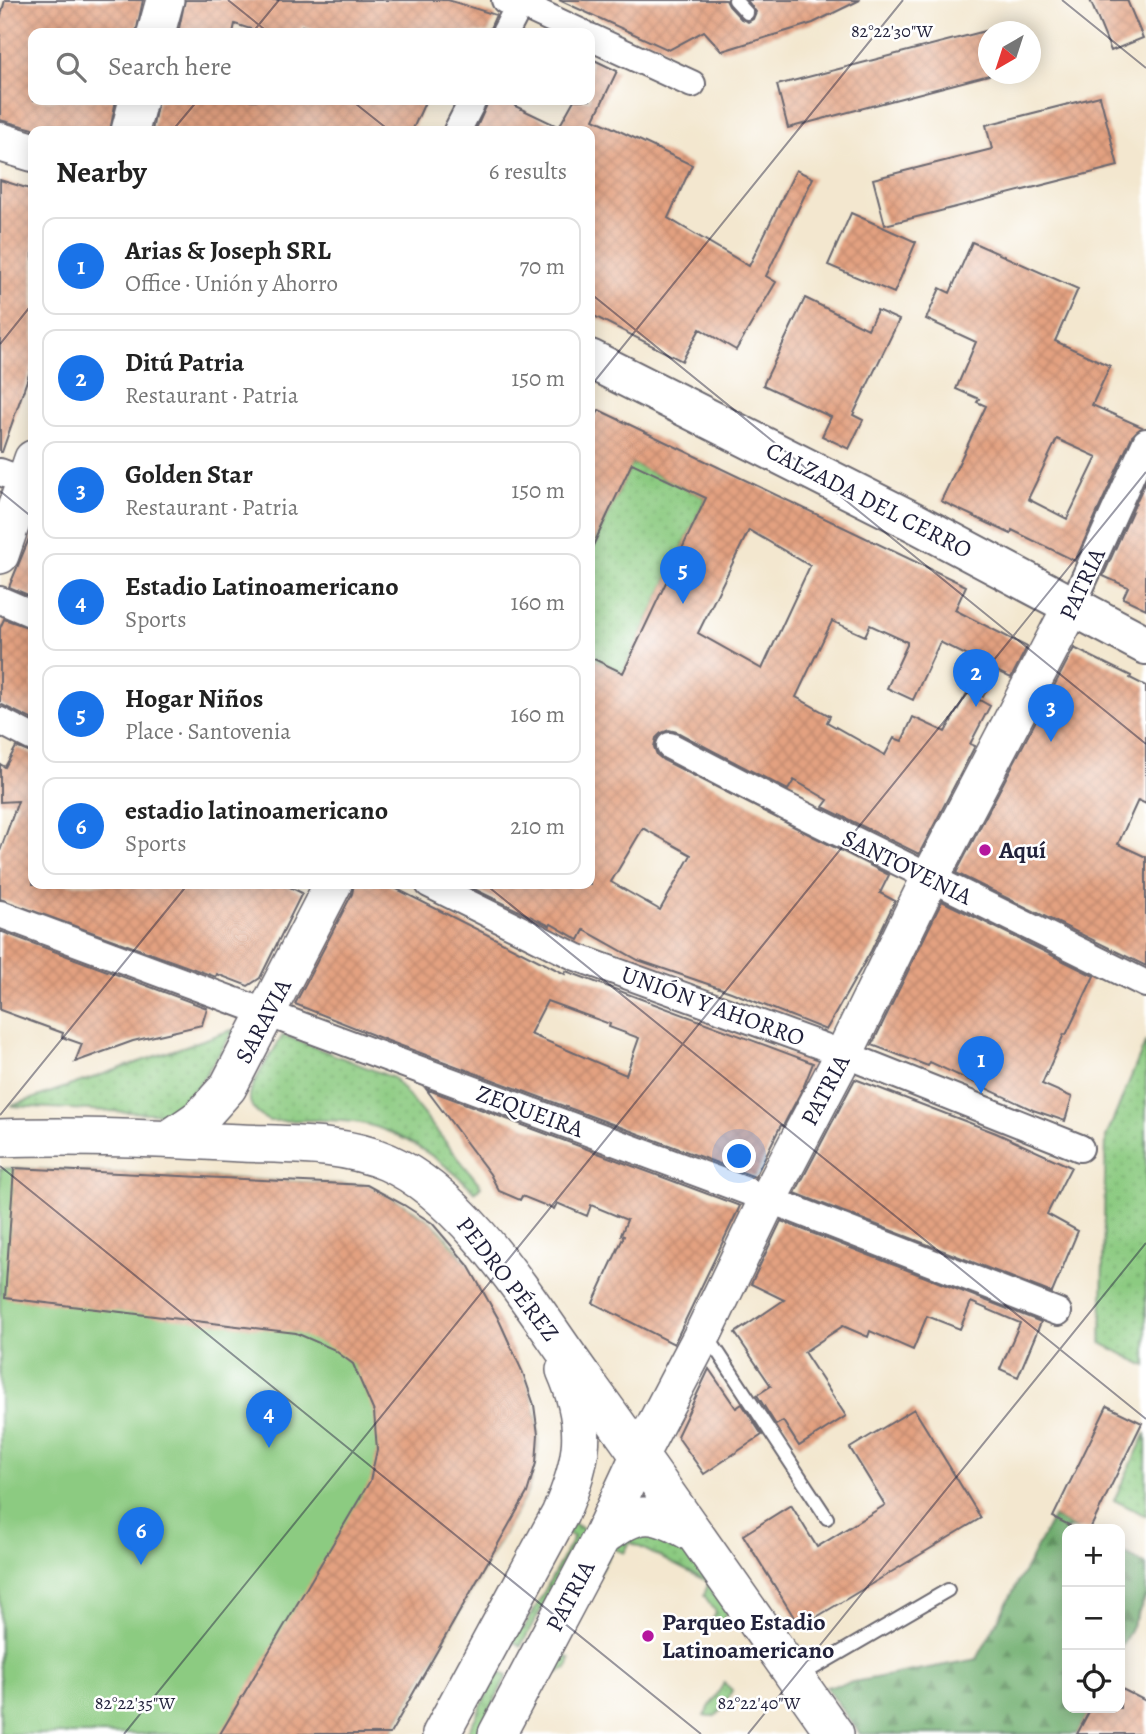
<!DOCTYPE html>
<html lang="en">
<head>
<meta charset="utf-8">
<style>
	body { margin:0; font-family:Alegreya,serif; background:#f6f6f6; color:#222 }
	.controls { position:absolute; right:21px; bottom:21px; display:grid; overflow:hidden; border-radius:14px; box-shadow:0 4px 18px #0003 }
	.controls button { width:63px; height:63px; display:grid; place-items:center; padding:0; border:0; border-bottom:2px solid #e0e0e0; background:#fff; color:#222; font:35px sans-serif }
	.compass { position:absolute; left:978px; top:21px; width:63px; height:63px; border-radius:50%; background:#fff; box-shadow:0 4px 18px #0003; rotate:219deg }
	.you { position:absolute; left:740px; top:1157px; width:24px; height:24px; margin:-18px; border:5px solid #fff; border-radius:50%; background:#1a73e8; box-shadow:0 0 0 10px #1a73e833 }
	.badge { display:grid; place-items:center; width:46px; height:46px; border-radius:50%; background:#1a73e8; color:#fff; font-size:23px; font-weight:700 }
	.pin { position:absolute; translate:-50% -58px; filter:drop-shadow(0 2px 4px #0008) }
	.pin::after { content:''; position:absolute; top:37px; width:24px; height:21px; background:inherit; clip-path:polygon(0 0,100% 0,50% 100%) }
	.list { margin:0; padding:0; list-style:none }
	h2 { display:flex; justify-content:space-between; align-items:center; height:91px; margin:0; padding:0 28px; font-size:30px }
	h2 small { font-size:23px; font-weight:400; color:#767676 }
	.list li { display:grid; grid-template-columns:46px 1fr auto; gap:21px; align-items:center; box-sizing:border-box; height:98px; margin:0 14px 14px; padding:0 14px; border:2px solid #e0e0e0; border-radius:14px }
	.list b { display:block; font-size:26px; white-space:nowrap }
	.list p { margin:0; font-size:23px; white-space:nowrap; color:#767676 }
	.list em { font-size:23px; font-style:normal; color:#767676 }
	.icon { flex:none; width:38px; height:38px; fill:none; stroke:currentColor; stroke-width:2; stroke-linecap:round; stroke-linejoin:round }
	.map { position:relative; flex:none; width:1146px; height:1734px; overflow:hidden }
	.search { position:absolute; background:#fff; box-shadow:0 4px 18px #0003; left:28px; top:28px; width:567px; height:77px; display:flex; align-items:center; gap:18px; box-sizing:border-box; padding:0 24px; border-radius:14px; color:#767676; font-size:26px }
	.panel { position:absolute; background:#fff; box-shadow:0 4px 18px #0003; left:28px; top:126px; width:567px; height:763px; border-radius:14px }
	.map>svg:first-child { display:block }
</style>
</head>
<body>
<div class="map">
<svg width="1146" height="1734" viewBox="0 0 1146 1734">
	<defs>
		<pattern id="green-dots" width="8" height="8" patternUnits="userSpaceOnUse" patternTransform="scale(1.75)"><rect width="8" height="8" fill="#8ccb81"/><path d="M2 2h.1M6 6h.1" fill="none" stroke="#78ae70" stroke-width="1.8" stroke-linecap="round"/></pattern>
		<pattern id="forest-firs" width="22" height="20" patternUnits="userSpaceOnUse" patternTransform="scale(1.75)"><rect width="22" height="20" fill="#71af6f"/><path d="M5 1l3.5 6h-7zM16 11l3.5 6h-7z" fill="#5c8e5c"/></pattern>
		<pattern id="building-cross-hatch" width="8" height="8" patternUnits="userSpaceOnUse" patternTransform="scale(1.75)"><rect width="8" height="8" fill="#e3a180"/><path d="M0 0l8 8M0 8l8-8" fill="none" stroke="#c28a70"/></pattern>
	</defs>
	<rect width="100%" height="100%" fill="#fff"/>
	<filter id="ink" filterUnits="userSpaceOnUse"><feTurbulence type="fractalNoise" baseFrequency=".0143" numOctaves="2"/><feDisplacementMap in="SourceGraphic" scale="14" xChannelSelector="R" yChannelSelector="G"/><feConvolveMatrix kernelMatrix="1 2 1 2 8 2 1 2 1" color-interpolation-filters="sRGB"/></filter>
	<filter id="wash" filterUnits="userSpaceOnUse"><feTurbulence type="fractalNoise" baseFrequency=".00686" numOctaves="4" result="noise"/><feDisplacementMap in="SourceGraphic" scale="28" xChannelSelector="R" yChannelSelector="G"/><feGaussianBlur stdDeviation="1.57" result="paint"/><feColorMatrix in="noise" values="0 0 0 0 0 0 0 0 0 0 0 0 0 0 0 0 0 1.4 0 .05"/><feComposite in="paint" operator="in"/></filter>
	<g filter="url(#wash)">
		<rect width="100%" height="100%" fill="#f3e7cf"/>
		<path fill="url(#green-dots)" stroke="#57765e" stroke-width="2" d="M632 463 706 498 623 673 590 657V552Z
			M235 1029 198 1086 167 1114 11 1106Z
			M283 1035 394 1078 481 1186 475 1192C445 1162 403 1132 361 1123 331 1118 299 1121 269 1121 241 1106 248 1092 262 1069 269 1058 276 1046 283 1035Z
			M1146 1041V1366L1101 1343 1106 1137Z
			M1146 1433V1516L1114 1500Z
			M572 1523 585 1530 521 1646 508 1639 516 1626 524 1629 574 1537 565 1532Z
			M647 1524 672 1530 681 1537 730 1605 719 1628 712 1622 716 1612 704 1595 709 1582 630 1542 624 1553 613 1548 557 1652 570 1659 567 1669 557 1673C550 1668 547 1665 547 1657L607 1545 625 1529Z
			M496 1670 507 1676 477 1734H467L491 1687 486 1682Z
			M724 1683 732 1690C726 1702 720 1722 704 1716Z"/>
		<path fill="url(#forest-firs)" stroke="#4a6855" stroke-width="2" d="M1053 1517 1077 1529H1067V1708H1091L1077 1734H860L826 1687 977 1659Z
			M1120 1551 1146 1565V1597L1120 1650Z"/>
		<path fill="#8ccb81" stroke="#57765e" stroke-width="2" d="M14 1168 367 1185C388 1197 413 1207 432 1223 462 1248 479 1286 496 1321 514 1356 534 1390 538 1430 540 1452 533 1473 527 1493L390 1734H0V1169Z"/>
		<g id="blocks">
			<path fill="url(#building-cross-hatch)" fill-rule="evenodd" d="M5 0H143L136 33H33V100H116L110 131H41L0 120V19Z
				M185 0H448L496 15 488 33H323L302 26 299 33H263L235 24 233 33H178Z
				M559 0H726L729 6 741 19 748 22 753 19 756 12 747 0H860L813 23 722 51 704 31 669 50Z
				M1090 0H1127L1143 38 1111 51Z
				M989 30V75L788 128 777 85Z
				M590 58 617 71 594 119 692 165 668 218 749 266 796 170 813 178 766 276 776 282 736 350 700 329 682 361 590 314V129L589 131H475L489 100H518L515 106 559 127 574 100H590Z
				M1100 96 1118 166 885 225 873 179 992 149 986 125Z
				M158 100H426L412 131H152Z
				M0 180 33 190V363L2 452H0Z
				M851 213 916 242 894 293 828 265Z
				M972 242 1078 289 1055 341 1110 366 1092 405 1142 427 1132 436 1075 561 1012 530 1011 534 941 501 986 406 977 402 979 399 956 389 976 342 926 319 940 288 950 293ZM1057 439 1097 457 1067 519 1028 499Z
				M805 298 868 329 877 310 899 320 853 415 863 420 849 449 822 436 831 417 763 385Z
				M599 410 966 586 955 610 1027 647 1011 678 997 671 983 697 965 687 980 662 940 642 913 700 887 688 907 645V642L870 625 865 636 832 621 796 697 830 716 827 722 885 755 894 738 902 741 913 717 945 732 967 693 990 706 970 744 975 746 919 854 823 807 828 800 794 780 788 790 677 732 669 730 661 733 656 738 654 747 657 755 663 760 889 875 880 893 895 901 871 951 826 1030 731 992 638 960 584 930 579 940 551 924 550 926 464 884H590V657L623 673 706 498 632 463 590 552V428ZM749 530 810 566 762 669 698 633ZM643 828 691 855 660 910 611 882Z
				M1146 480V609L1123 598 1128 587 1103 576Z
				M33 529V597L9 587Z
				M4 619 33 629V720L0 704V628Z
				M1074 648 1131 676 1130 678 1146 686V804L1138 800 1118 844 1146 857V966L956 873Z
				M16 747 33 754V884H284L302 893 260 978 248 986 217 974 216 977 0 899V851L18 801 0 802V764L5 767Z
				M354 884H387L565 974 566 971 813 1063 803 1088 783 1126 781 1125 755 1177 391 1042 295 1004 352 894ZM547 1001 610 1024 609 1027 639 1038 626 1075 530 1034Z
				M942 901 1094 976 1066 1035 1064 1034 1042 1084 1072 1097 1065 1121 1033 1110 930 1062 928 1066 872 1045Z
				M0 931 207 1008 202 1025 133 1041 75 1062 82 1044 62 1037 63 1033 0 1010Z
				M855 1079 996 1133 1071 1167 1047 1214 1078 1231 1052 1293 795 1193Z
				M426 1089 740 1206 674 1344 593 1303 624 1236 621 1235 627 1220 591 1205 587 1216 557 1203 554 1209 522 1196 520 1200 499 1191 490 1174Z
				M14 1168 367 1185 404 1205 432 1223 468 1265 498 1318 523 1373 534 1405 538 1434 536 1463 527 1493 390 1734H220L370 1481 377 1450 374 1412 353 1364 333 1349 296 1333 5 1298Z
				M781 1221 1041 1322 1018 1377 1000 1369 1020 1323 971 1302 960 1329 927 1316 913 1350 870 1331 868 1337 843 1326 804 1352 846 1416 799 1446 783 1421 776 1425 757 1395 771 1386 735 1333 784 1300 751 1284Z
				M709 1369 736 1408 742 1404 762 1435 704 1474 677 1436Z
				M1107 1406 1142 1423 1090 1529H1077L1053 1517Z
				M914 1409 981 1518 800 1627 743 1535 791 1505 817 1547 885 1505 850 1448Z
				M1120 1688 1146 1701V1734H1077L1091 1708H1120Z"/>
		</g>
	</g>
	<g filter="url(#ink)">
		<use href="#blocks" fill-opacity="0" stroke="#6b676f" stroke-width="2"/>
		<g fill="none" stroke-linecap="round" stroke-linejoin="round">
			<defs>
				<path id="lane" d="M735 0 747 13
					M708 1337 827 1518
					M800 1676 948 1590"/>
				<path id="street" d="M505 0 520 4 582 33
					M505 33 520 4 525 0
					M590 37 692 84
					M457 131 473 100
					M0 472 33 484
					M0 600 33 614
					M1072 606 1146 442
					M0 721 33 738
					M670 746 785 806 1146 984
					M429 884 576 957 844 1054 1080 1148
					M0 914 768 1199 1058 1312"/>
				<path id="secondary" d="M156 33 165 0
					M130 131 138 100
					M0 555 33 459
					M0 1138C80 1135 162 1139 242 1143 289 1145 343 1143 387 1162 469 1198 533 1309 585 1380 670 1497 752 1616 835 1734
					M169 1139 201 1117 228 1087 333 884
					M601 1538C639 1508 654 1510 694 1534
					M441 1734 560 1514C584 1461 589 1425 565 1370
					M497 1734 601 1538 640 1454 704 1332 768 1199 844 1054 930 878 1072 606"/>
				<path id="primary" d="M0 142 33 152
					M590 359 912 521 1146 645"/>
			</defs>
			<use href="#lane" stroke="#6b676f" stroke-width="16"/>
			<use href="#street" stroke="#6b676f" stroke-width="30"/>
			<use href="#secondary" stroke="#6b676f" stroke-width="40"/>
			<use href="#primary" stroke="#6b676f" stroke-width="42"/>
			<use href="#lane" stroke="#fff" stroke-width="12"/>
			<use href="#street" stroke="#fff" stroke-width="26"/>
			<use href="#secondary" stroke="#fff" stroke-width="37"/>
			<use href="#primary" stroke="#fff" stroke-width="38"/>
		</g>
	</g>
	<path fill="none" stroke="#22223b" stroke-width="2" stroke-opacity="0.45" d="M228 0 269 33M1062 0 1146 68M252 33 279 0M351 100 390 131M172 131 198 100M590 293 1146 744M0 344 33 303M590 387 903 0M0 491 33 518M485 884 1146 1419M0 1115 188 884M0 1166 701 1734M124 1734 1146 472M748 1734 1146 1243"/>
	<g fill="#b5179e" stroke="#fff" stroke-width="2.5">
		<circle cx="985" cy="850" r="7"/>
		<circle cx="648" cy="1636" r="7"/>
	</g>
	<g text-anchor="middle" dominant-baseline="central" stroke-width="5" stroke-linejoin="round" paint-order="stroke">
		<g font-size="24" fill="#22223b" stroke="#fff">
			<text transform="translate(869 500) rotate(27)">CALZADA DEL CERRO</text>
			<text transform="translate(1082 584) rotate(-65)">PATRIA</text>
			<text transform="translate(907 867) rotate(26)">SANTOVENIA</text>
			<text transform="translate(713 1006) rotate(20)">UNIÓN Y AHORRO</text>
			<text transform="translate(263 1021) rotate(-62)">SARAVIA</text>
			<text transform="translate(825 1090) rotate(-62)">PATRIA</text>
			<text transform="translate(530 1111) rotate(20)">ZEQUEIRA</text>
			<text transform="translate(508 1279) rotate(52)">PEDRO PÉREZ</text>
			<text transform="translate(570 1596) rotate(-62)">PATRIA</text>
		</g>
		<g font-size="24" font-weight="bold" fill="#22223b" stroke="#fff" text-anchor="start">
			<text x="999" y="850">Aquí</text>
			<text x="662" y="1622">Parqueo Estadio<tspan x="662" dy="28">Latinoamericano</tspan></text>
		</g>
	</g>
	<g font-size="18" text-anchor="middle" fill="#22223b" stroke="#fff" stroke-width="5" stroke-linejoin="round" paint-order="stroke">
		<text x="892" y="37">82°22'30"W</text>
		<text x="135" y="1709">82°22'35"W</text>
		<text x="759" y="1709">82°22'40"W</text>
	</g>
</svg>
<div class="controls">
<button>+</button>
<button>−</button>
<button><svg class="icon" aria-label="locate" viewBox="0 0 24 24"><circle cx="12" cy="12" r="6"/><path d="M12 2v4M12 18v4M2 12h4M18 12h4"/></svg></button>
</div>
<svg class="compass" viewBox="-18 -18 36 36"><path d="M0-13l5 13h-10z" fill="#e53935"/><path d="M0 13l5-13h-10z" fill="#767676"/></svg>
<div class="you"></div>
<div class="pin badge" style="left:981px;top:1094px">1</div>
<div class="pin badge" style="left:976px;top:707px">2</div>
<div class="pin badge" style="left:1051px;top:742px">3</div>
<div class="pin badge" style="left:269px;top:1448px">4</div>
<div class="pin badge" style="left:683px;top:604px">5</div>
<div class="pin badge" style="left:141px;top:1565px">6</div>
<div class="search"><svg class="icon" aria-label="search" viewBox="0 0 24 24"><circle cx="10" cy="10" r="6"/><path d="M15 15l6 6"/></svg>Search here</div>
<section class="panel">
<h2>Nearby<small>6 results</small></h2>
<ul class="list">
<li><span class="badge">1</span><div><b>Arias &amp; Joseph SRL</b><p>Office · Unión y Ahorro</p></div><em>70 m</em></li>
<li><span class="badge">2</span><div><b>Ditú Patria</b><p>Restaurant · Patria</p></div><em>150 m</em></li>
<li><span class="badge">3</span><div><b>Golden Star</b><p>Restaurant · Patria</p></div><em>150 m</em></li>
<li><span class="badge">4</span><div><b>Estadio Latinoamericano</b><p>Sports</p></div><em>160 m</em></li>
<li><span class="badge">5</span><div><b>Hogar Niños</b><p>Place · Santovenia</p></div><em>160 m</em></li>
<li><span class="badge">6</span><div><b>estadio latinoamericano</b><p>Sports</p></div><em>210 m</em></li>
</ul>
</section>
</div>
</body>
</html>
